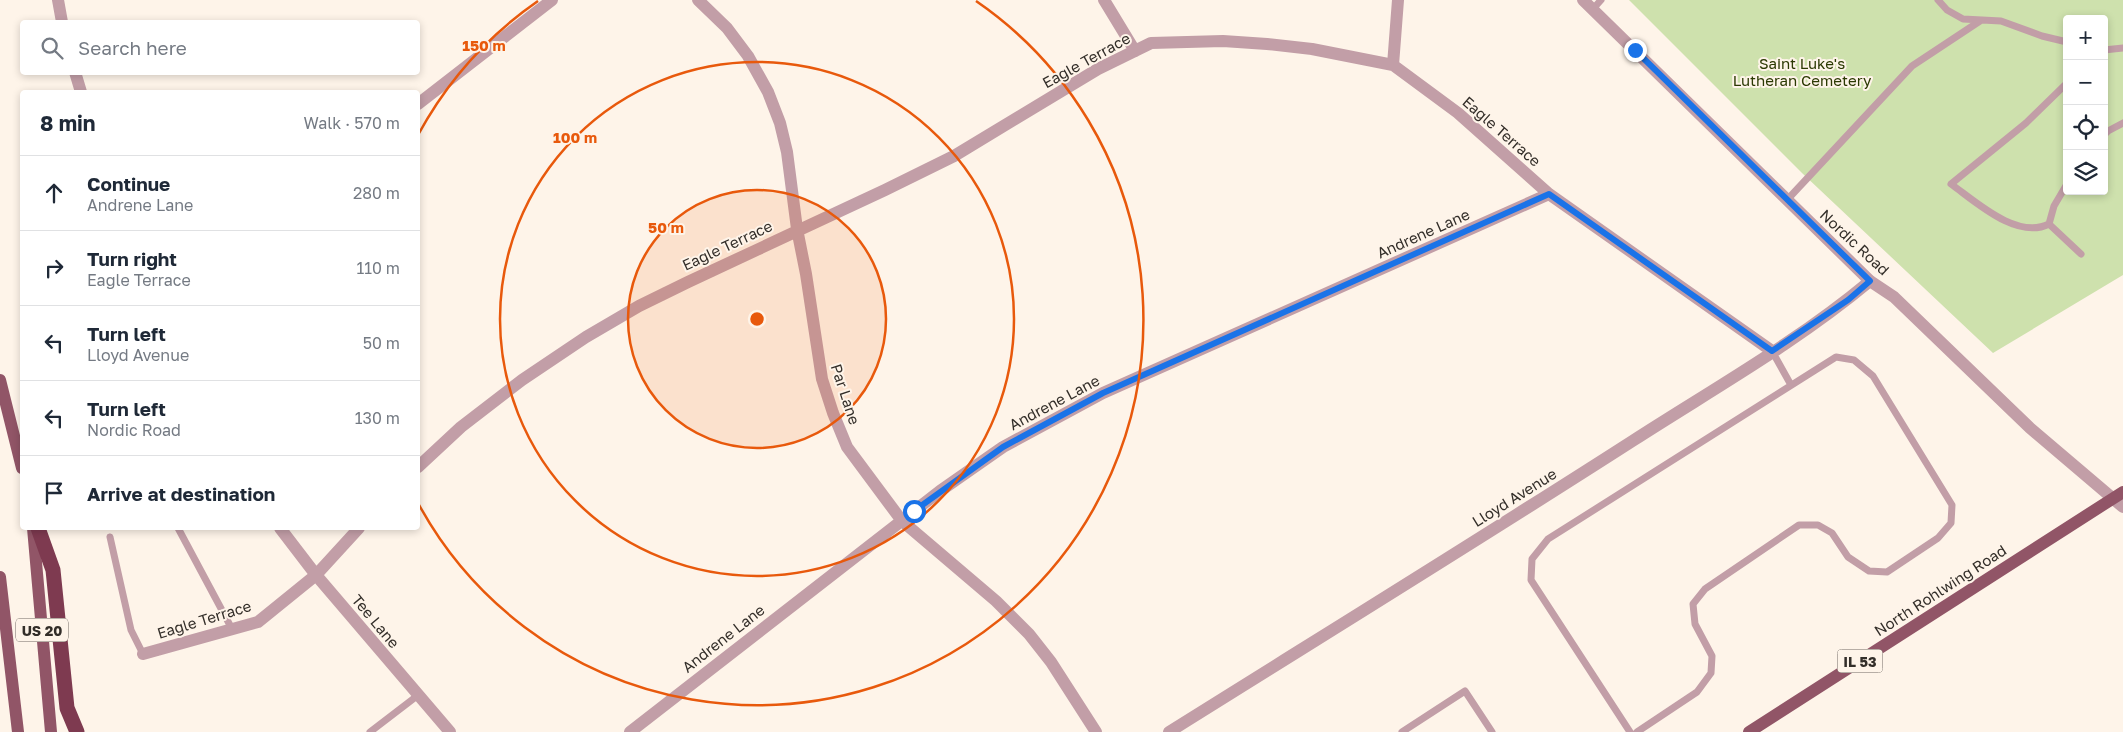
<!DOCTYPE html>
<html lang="en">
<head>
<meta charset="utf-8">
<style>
	body { margin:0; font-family:"Golos Text",sans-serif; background:#f2f2f3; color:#1f2937 }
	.controls { position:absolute; right:15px; top:15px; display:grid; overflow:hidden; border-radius:5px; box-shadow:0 2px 8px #0003 }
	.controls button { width:45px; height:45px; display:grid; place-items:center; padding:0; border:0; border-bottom:1px solid #e0e1e3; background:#fff; color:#1f2937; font:25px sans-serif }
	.stop { position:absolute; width:15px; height:15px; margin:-11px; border:4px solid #1a73e8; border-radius:50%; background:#fff }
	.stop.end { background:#1a73e8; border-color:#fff; box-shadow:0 1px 5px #0008 }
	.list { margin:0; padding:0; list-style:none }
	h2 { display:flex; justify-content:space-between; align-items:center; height:65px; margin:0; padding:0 20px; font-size:21px }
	h2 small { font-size:16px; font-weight:400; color:#747a83 }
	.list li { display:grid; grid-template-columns:32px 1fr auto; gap:15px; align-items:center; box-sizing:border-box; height:75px; padding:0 20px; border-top:1px solid #e0e1e3 }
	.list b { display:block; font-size:19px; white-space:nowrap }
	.list p { margin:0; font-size:16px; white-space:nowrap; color:#747a83 }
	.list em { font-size:16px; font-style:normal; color:#747a83 }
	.icon { flex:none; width:28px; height:28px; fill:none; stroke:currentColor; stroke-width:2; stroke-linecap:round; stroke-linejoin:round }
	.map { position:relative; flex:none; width:2123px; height:732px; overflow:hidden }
	.search { position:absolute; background:#fff; box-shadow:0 2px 8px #0003; left:20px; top:20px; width:400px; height:55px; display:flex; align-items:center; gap:12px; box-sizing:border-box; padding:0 18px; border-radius:5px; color:#747a83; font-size:19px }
	.panel { position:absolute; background:#fff; box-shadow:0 2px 8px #0003; left:20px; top:90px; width:400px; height:440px; border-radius:5px }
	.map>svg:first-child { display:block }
</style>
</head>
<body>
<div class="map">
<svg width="2123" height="732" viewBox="0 0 2123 732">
	<rect width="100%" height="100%" fill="#fef4e9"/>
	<path fill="#cee1ad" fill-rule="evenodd" d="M1629 0H2123V275L1993 353 1802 173ZM2067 19H2104V191H2067Z"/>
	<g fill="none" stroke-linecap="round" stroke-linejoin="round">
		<path stroke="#c29ea7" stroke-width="7" d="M1938 0 1947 10 1963 19 2001 21 2042 36 2067 42
			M1593 9 1601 0
			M2104 50 2123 48
			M2104 135 2108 131 2123 123
			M2067 184 2054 206 2049 224 2081 254
			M1787 200 1912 66 1980 21
			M2049 224C2017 240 1976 202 1951 184L2026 123 2067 83
			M1772 351 1791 385
			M178 528 232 629
			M110 537 131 630 143 654
			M370 732 417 696
			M1402 732 1465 691 1492 732
			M1630 732 1531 580 1532 559 1548 539 1836 357 1854 360 1873 376 1952 505 1951 523 1938 538 1887 572 1869 571 1848 557 1832 533 1818 525H1799L1705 589 1693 604 1695 624 1712 656 1711 673 1697 692 1637 732"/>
		<path stroke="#c29ea7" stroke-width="12" d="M58 0 62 22
			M698 0 727 28 748 56 768 92 780 123 787 152 797 229 806 274 822 379 833 413 847 447 902 521 996 601 1029 634 1051 662 1096 732
			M1104 0 1135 51
			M1393 65 1398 0
			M75 72 81 92
			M418 104 552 0
			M418 467 461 427 522 380 586 337 639 306 688 282 885 190 954 156 1098 69 1151 43 1223 41 1267 44 1312 49 1393 65 1458 113 1549 194 1772 351
			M280 528 316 575 450 732
			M143 654 258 622 316 575 359 528
			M630 732 940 491 1003 447 1103 393 1549 194
			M1169 732C1324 635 1480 539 1634 440 1713 389 1797 342 1870 281"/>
		<path stroke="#c29ea7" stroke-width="12" d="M1583 0 1870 281 1894 297 2030 428 2123 507"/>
		<path stroke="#915567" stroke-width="12" d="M0 380 22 468
			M33 528 51 732
			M0 577 18 732
			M1749 732 2123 492"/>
		<path stroke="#7e3a50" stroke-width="15" d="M38 528 53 570 67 708 77 732"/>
	</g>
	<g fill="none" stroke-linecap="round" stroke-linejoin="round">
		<path stroke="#1a73e8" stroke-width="6" d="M914 511 1003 447 1103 393 1549 194 1772 351 1848 300 1870 281 1635 50"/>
	</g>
	<circle cx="757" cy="319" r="129" fill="#e8590c" fill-opacity=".12"/>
	<g fill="none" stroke="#e8590c" stroke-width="2.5">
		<circle cx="757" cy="319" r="129"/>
		<circle cx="757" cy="319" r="257"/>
		<path d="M418 135A386 386 0 0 1 538 1M976 1A386 386 0 1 1 418 503"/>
	</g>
	<g text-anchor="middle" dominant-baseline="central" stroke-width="4" stroke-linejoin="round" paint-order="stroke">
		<g fill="#fef4e9" stroke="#706963" stroke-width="1">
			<rect x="16" y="618.5" width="52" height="23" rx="4"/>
			<rect x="1837.5" y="649.5" width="45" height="23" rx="4"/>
		</g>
		<g font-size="14" font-weight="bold" fill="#332e29">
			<text x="42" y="630">US 20</text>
			<text x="1860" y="661">IL 53</text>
		</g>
		<g font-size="15" fill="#332e29" stroke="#fef4e9">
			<text transform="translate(1086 60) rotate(-29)">Eagle Terrace</text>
			<text transform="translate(1502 131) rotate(41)">Eagle Terrace</text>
			<text transform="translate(1423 233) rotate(-24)">Andrene Lane</text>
			<text transform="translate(1855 242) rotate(43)">Nordic Road</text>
			<text transform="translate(727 245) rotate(-25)">Eagle Terrace</text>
			<text transform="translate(846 394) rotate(72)">Par Lane</text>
			<text transform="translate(1054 402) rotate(-28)">Andrene Lane</text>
			<text transform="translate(1514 497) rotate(-32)">Lloyd Avenue</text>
			<text transform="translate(1940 590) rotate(-33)">North Rohlwing Road</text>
			<text transform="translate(204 619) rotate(-17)">Eagle Terrace</text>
			<text transform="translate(376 621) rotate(50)">Tee Lane</text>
			<text transform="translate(723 638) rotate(-38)">Andrene Lane</text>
		</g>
		<g font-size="15" fill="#2b3902" stroke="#fef4e9">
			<text x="1802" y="63">Saint Luke's<tspan x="1802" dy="17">Lutheran Cemetery</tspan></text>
		</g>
	</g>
	<circle cx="757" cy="319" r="8" fill="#e8590c" stroke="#fef4e9" stroke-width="2.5"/>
	<g font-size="15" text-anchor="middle" font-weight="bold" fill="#e8590c" stroke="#fef4e9" stroke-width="4" stroke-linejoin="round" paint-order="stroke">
		<text x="484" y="51">150 m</text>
		<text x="575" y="143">100 m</text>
		<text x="666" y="233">50 m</text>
	</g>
</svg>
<div class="controls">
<button>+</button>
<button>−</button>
<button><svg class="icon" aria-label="locate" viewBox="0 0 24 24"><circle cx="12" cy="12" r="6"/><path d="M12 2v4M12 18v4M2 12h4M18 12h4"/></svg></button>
<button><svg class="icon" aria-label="layers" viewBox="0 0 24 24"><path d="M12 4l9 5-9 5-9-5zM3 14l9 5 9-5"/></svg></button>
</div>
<div class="stop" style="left:914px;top:511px"></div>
<div class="stop end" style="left:1635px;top:50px"></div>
<div class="search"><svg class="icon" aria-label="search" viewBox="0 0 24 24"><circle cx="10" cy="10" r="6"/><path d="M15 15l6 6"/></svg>Search here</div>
<section class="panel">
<h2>8 min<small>Walk · 570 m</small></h2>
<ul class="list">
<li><svg class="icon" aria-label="ahead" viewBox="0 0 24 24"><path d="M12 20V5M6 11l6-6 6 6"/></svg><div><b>Continue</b><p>Andrene Lane</p></div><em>280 m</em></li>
<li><svg class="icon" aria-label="right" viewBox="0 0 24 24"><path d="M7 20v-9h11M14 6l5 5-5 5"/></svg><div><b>Turn right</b><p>Eagle Terrace</p></div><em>110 m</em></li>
<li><svg class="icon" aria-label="left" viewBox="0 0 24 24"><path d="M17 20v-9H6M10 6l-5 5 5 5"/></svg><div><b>Turn left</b><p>Lloyd Avenue</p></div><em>50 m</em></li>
<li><svg class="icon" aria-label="left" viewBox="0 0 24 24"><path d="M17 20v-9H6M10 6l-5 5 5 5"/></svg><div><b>Turn left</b><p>Nordic Road</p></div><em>130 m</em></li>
<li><svg class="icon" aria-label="arrive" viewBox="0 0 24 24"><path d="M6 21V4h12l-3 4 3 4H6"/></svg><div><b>Arrive at destination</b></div></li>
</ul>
</section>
</div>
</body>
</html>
